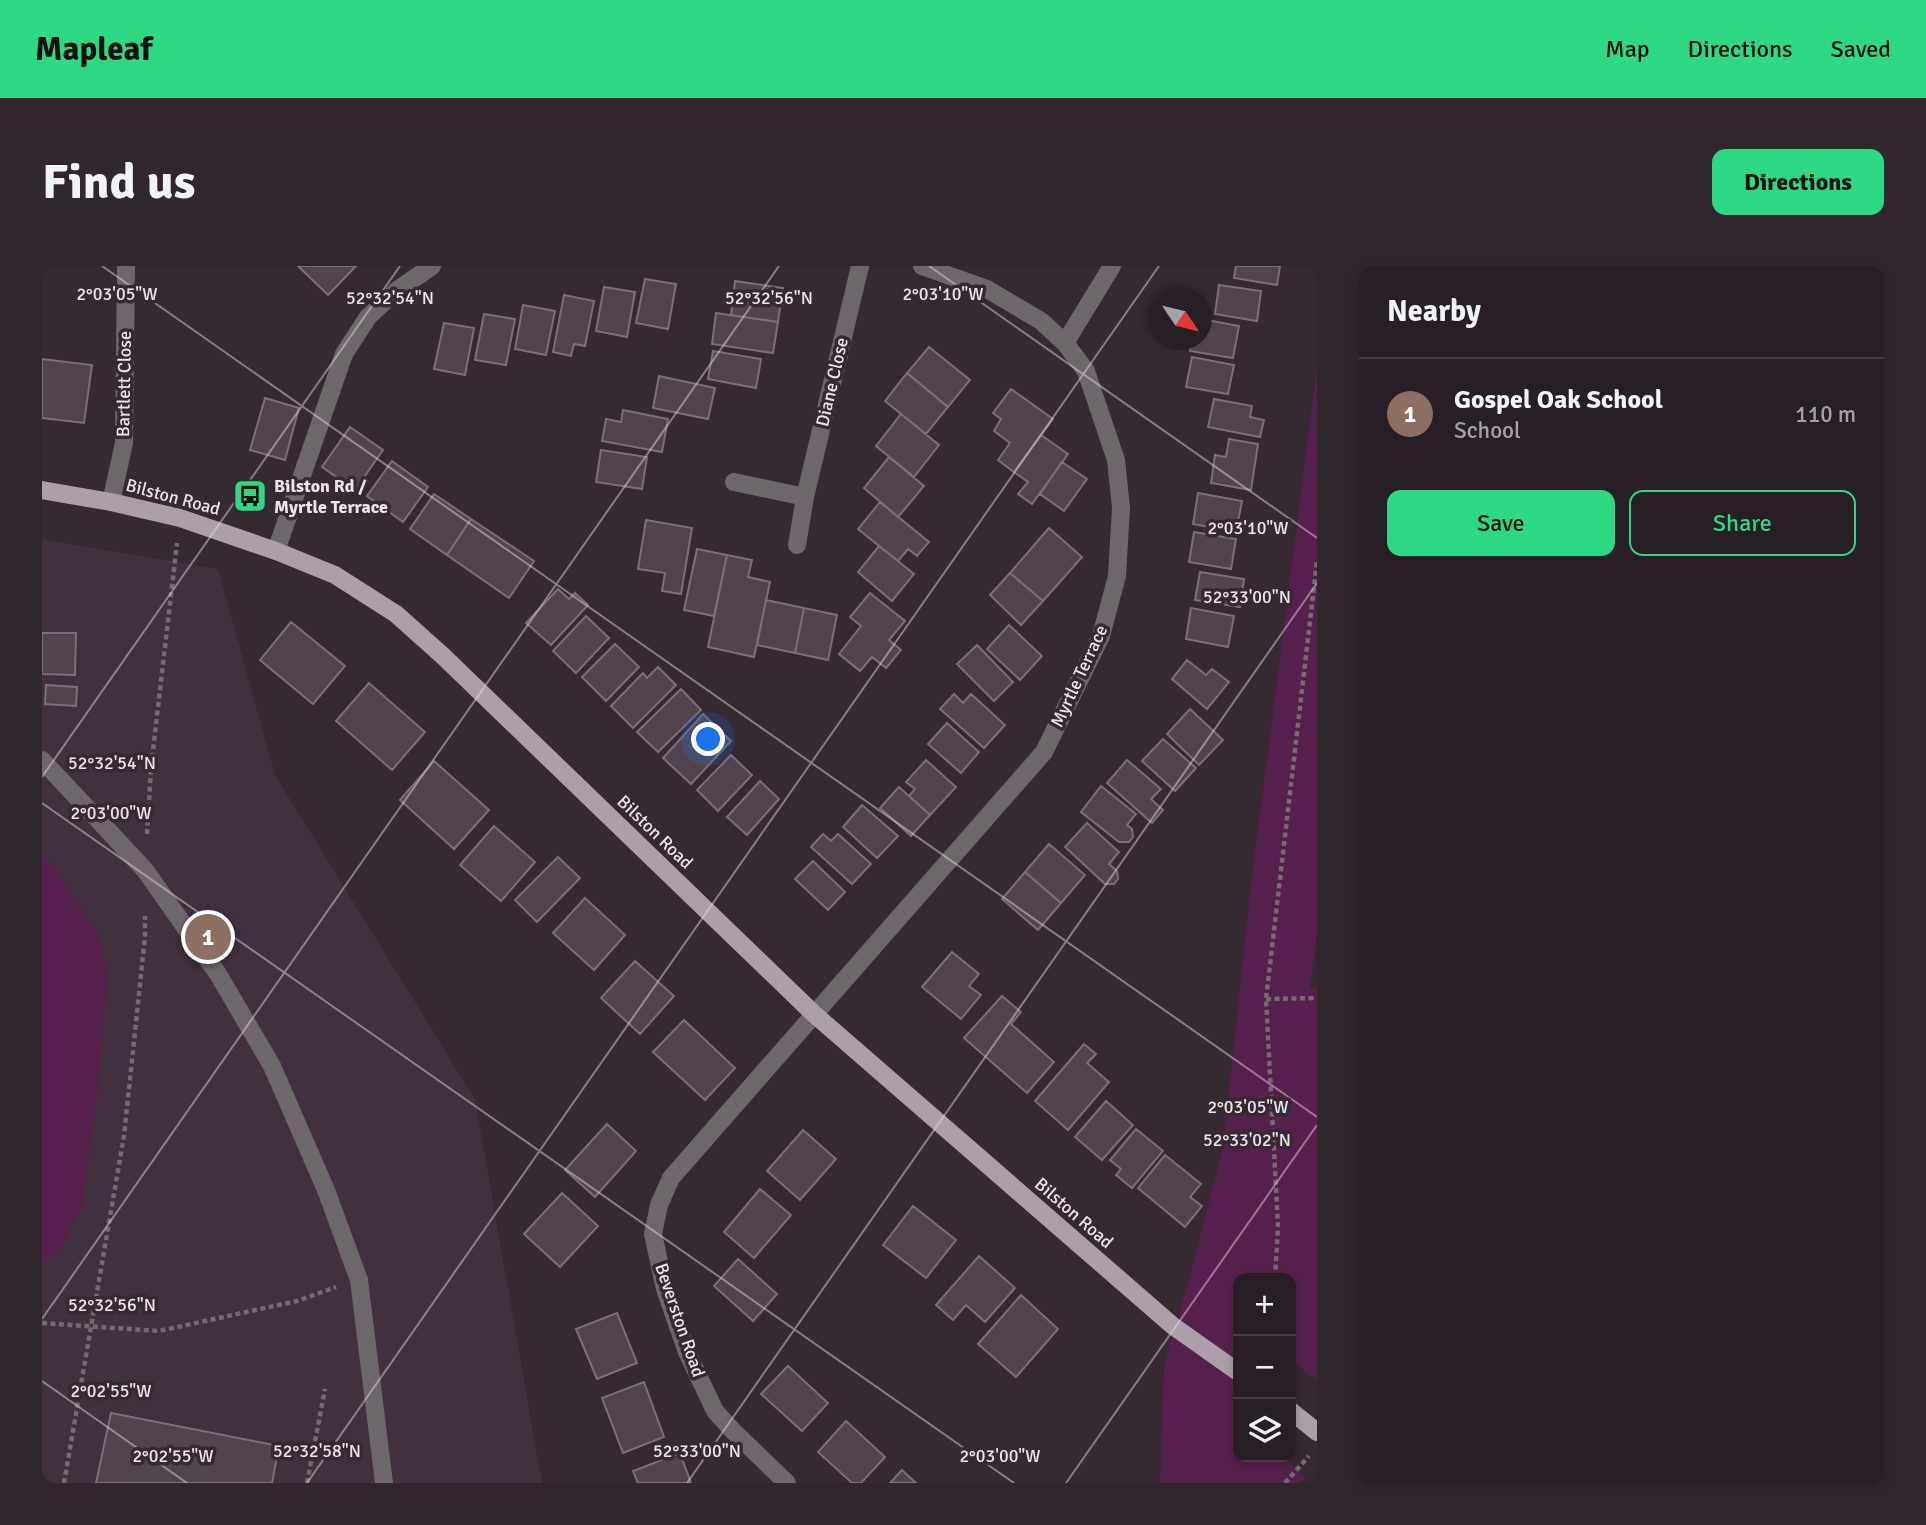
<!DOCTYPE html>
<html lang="en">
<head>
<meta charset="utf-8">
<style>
	body { margin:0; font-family:Signika,sans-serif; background:#30272e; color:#f1f3f6 }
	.controls { position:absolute; right:21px; bottom:21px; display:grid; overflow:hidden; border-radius:14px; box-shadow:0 4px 10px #0003 }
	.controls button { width:63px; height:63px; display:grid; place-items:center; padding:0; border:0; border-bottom:2px solid #443d43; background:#281f26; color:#f1f3f6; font:35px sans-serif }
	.compass { position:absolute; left:1107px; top:21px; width:63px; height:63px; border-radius:50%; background:#281f26; box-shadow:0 4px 10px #0003; rotate:125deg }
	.you { position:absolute; left:667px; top:474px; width:24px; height:24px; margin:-18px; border:5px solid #fff; border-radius:50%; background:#1a73e8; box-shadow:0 0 0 10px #1a73e833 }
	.badge { display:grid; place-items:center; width:46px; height:46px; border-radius:50%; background:#2fd883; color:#fff; font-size:23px; font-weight:700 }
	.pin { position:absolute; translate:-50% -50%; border:4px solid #fff; box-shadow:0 2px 7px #0006 }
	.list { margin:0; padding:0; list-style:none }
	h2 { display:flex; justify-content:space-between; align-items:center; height:91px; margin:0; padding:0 28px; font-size:30px }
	h2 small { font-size:23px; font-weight:400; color:#a5a2a7 }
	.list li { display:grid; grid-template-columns:46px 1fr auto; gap:21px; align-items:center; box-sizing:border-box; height:112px; padding:0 28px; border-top:2px solid #443d43 }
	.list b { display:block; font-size:26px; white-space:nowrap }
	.list p { margin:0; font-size:23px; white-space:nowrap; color:#a5a2a7 }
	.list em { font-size:23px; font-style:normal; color:#a5a2a7 }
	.actions { display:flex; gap:14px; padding:21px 28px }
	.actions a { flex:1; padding:16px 0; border:2px solid #2fd883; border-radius:14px; text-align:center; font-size:24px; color:#2fd883 }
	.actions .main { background:#2fd883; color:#111 }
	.icon { flex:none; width:38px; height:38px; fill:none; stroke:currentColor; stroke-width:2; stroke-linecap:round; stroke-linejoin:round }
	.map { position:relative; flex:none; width:1275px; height:1217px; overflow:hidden; border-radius:14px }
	header { display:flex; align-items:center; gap:42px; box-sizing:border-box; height:98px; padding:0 35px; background:#2fd883; color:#111 }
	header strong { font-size:33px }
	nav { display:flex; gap:38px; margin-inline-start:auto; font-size:24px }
	.intro { display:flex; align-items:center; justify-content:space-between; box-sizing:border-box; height:168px; padding:0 42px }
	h1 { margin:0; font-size:49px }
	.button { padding:18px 32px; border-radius:14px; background:#2fd883; color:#111; font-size:24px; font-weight:700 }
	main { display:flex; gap:42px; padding:0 42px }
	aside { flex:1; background:#281f26; border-radius:14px; box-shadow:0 4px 10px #0003 }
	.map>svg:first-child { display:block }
</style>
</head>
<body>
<header>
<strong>Mapleaf</strong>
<nav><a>Map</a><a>Directions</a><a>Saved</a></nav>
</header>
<div class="intro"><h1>Find us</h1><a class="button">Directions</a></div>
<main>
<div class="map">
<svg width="1275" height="1217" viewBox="0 0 1275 1217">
	<rect width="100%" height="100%" fill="#352932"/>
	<path fill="#41303e" d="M0 273 176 303 233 509 433 833 500 1217H0Z"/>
	<path fill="#56204c" d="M1275 101V667L1268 722H1275V1114L1249 1095V1012H1196V1191H1241L1263 1211 1258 1217H1118L1122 1101 1147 1014 1181 881 1209 619Z
		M0 589 12 600 55 665 66 708 55 831 40 941 18 983 0 998Z"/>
	<path fill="#52444f" stroke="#7d6e79" stroke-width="2" d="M256 0H314L286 29Z
		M1194 0H1238L1235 19 1192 12Z
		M603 13 634 18 626 63 594 57Z
		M693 15 741 22 736 56 689 49Z
		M1177 19 1219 25 1215 55 1173 48Z
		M562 21 593 26 585 71 554 65Z
		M522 29 552 35 543 80 532 78 529 90 511 86Z
		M481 39 513 45 504 89 473 83Z
		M674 47 736 56 731 87 670 78Z
		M442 48 473 53 464 99 433 94Z
		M1160 53 1197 60 1191 92 1148 85 1150 74H1160Z
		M402 57 432 62 423 109 392 103Z
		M887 81 928 114 906 141 865 107Z
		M671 85 719 93 714 122 666 113Z
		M1150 91 1192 99 1186 128 1144 121Z
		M0 93 50 99 42 157 0 152Z
		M865 107 906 141 884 168 843 135Z
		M617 110 673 122 666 153 611 142Z
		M969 123 1011 153 972 206 956 194 968 177 952 165 959 153 951 147Z
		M223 132 257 142 243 194 208 184Z
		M1172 133 1210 140 1208 151 1222 154 1218 171 1166 161Z
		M581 144 626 153 620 186 560 175 564 153 579 156Z
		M859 148 897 179 872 211 834 180Z
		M308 161 341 184 313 224 280 201Z
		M999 169 1026 188 990 238 976 228 986 216 972 206Z
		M1187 173 1216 178 1209 224 1169 217 1173 189 1184 191Z
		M559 184 605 191 600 223 554 216Z
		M847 191 882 220 856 251 822 222Z
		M350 195 386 221 361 256 325 230Z
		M1020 196 1045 213 1022 245 998 228Z
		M1156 227 1200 235 1194 266 1151 258Z
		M392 228 429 253 405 289 368 263Z
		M838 236 887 276 875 290 866 283 856 295 816 263Z
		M429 253 492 295 467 332 405 289Z
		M604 254 650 262 639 328 620 325 623 307 596 303Z
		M1007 262 1040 291 1001 335 968 307Z
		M1152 266 1194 273 1189 303 1147 296Z
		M837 280 872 308 850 335 816 306Z
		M655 283 685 289 672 350 642 344Z
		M685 289 710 294 706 311 728 316 712 391 666 381Z
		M1158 306 1202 313 1198 341 1153 334Z
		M968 307 1001 335 979 359 948 329Z
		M516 323 527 333 533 327 546 339 509 379 484 357Z
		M828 327 863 355 847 374 859 384 844 402 830 391 818 405 797 388 819 360 808 351Z
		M724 334 762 342 753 387 715 379Z
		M762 342 795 349 786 394 753 387Z
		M1149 342 1192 350 1186 381 1144 373Z
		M544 350 567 372 534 407 511 385Z
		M249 356 303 400 271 438 218 394Z
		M967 359 1000 390 978 414 945 383Z
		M0 367H34L33 409 0 408Z
		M573 378 597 401 564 435 540 411Z
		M935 379 971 416 952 435 915 398Z
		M1145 394 1164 409 1170 403 1187 416 1165 443 1130 413Z
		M616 401 634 419 591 462 569 440 601 407 605 412Z
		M327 417 383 466 350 504 294 455Z
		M4 419 35 421 34 440 3 438Z
		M639 423 659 444 616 486 595 466Z
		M912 428 921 437 929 428 963 459 942 482 898 443Z
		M1148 443 1181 474 1157 499 1125 468Z
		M661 448 689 475 649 518 621 492Z
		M905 457 937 486 919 507 886 478Z
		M1121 473 1154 502 1133 525 1100 495Z
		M689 489 710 509 676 545 655 524Z
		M884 494 914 521 888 549 867 530 873 523 864 516Z
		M1085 494 1119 523 1109 533 1121 544 1110 557 1065 517Z
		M392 495 447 544 412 583 358 534Z
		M718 515 737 533 705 569 685 551Z
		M1059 520 1094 548 1085 559 1090 563 1091 571 1087 576H1077L1039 546Z
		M857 521 888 549 869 570 838 542Z
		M820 539 856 570 835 592 801 561Z
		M1045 557 1077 586 1067 598 1075 605 1076 613 1072 618H1063L1023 581Z
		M452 560 493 596 459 635 418 599Z
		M781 568 789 575 796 568 829 598 810 618 769 581Z
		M1007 578 1043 609 1019 637 983 606Z
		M516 591 538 612 495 656 473 634Z
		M771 595 803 626 786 644 753 613Z
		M983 606 1019 637 996 664 960 633Z
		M543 632 583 669 552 704 511 667Z
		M910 686 937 708 927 720 939 729 919 753 880 721Z
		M593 695 632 730 598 768 559 732Z
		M960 730 979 746 969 758 1012 796 985 827 922 772Z
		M642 754 693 802 663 834 611 786Z
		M1042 778 1054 788 1045 797 1067 816 1026 864 993 835Z
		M1064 835 1091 859 1060 894 1033 871Z
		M565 858 594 885 553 931 523 904Z
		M1094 863 1121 885 1090 922 1074 909 1079 903 1068 894Z
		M761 864 794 893 758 934 725 905Z
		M1123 889 1159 918 1148 931 1160 940 1143 961 1096 922Z
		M718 923 749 949 712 992 682 966Z
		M520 927 556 960 518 1001 482 968Z
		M871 940 914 974 884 1012 841 979Z
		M937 990 973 1022 943 1056 924 1039 911 1054 894 1039Z
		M696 993 735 1028 711 1055 672 1020Z
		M979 1029 1016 1063 974 1111 936 1078Z
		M575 1047 595 1097 555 1113 534 1063Z
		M746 1100 786 1137 760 1165 719 1128Z
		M602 1116 622 1171 581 1187 560 1132Z
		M69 1147 237 1180 230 1217H54Z
		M804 1155 843 1191 819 1217H810L776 1186Z
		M638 1187 649 1217H596L591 1205Z
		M860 1204 874 1217H848Z"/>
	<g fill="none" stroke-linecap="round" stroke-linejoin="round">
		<path stroke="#746a72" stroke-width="4.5" stroke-dasharray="5 3.5" stroke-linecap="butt" d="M105 568 109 502 135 277
			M1224 733 1275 732
			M1233 1012 1236 960 1224 733 1275 295
			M0 1057 117 1065 255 1035 294 1021
			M22 1217 82 870 103 671V650
			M265 1217 283 1123
			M1243 1217 1267 1190"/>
		<path stroke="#6d666b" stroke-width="18" d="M0 494 103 604 176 708 230 800 284 924 317 1014 342 1217"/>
		<path stroke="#6d666b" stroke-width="18" d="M1023 77 1070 0
			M692 216 763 231
			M69 236 82 177 84 0
			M755 279 763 231 818 0
			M234 285 302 88 326 51 354 25 390 0
			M745 1217 691 1165 673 1145 645 1086 623 1023 611 968 617 939 629 912 1002 486 1059 370 1075 310 1079 242 1074 194 1044 105 1023 77 999 55 945 23 880 0"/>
		<path stroke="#ac9fa9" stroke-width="18" d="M0 224 69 236 138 252 234 285 293 309 354 348 401 390 772 748 1131 1060 1196 1106
			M1249 1145 1275 1166"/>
	</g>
	<path fill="none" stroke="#ece4ea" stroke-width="2" stroke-opacity="0.45" d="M60 0 1275 851M887 0 1275 272M0 511 358 0M0 537 972 1217M0 1053 737 0M0 1115 145 1217M265 1217 1117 0M645 1217 1275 317M1024 1217 1275 859"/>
	<defs>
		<symbol id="bus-square" viewBox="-11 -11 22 22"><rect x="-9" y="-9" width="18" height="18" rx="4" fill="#2fd883" stroke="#352932"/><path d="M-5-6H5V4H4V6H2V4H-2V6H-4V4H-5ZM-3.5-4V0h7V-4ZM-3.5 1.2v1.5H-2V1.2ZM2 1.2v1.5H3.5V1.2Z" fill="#111"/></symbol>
	</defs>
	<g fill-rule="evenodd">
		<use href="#bus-square" x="189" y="211" width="38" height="38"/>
	</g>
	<g text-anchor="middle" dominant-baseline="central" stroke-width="7" stroke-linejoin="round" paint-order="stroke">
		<g font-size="18" fill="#ece4ea" stroke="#352932">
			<text transform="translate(790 116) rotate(-77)">Diane Close</text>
			<text transform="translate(82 118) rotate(-89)">Bartlett Close</text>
			<text transform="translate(131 231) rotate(15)">Bilston Road</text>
			<text transform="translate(1037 410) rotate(-65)">Myrtle Terrace</text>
			<text transform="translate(613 566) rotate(44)">Bilston Road</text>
			<text transform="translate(1032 947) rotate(41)">Bilston Road</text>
			<text transform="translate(638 1054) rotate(71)">Beverston Road</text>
		</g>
		<g font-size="18" font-weight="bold" fill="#ece4ea" stroke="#352932" text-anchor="start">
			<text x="232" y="220">Bilston Rd /<tspan x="232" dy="21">Myrtle Terrace</tspan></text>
		</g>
	</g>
	<g font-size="18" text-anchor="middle" fill="#ece4ea" stroke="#352932" stroke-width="7" stroke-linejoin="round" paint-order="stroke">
		<text x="901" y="34">2°03'10"W</text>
		<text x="75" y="34">2°03'05"W</text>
		<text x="348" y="38">52°32'54"N</text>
		<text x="727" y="38">52°32'56"N</text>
		<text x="1206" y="268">2°03'10"W</text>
		<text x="1205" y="337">52°33'00"N</text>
		<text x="70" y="503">52°32'54"N</text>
		<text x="69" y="553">2°03'00"W</text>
		<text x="1206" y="847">2°03'05"W</text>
		<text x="1205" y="880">52°33'02"N</text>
		<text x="70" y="1045">52°32'56"N</text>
		<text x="69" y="1131">2°02'55"W</text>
		<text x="275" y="1191">52°32'58"N</text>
		<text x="655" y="1191">52°33'00"N</text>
		<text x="131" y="1196">2°02'55"W</text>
		<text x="958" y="1196">2°03'00"W</text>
	</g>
</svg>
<div class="controls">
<button>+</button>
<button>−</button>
<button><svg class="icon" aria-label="layers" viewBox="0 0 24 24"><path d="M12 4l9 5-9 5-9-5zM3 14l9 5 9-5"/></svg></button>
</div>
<svg class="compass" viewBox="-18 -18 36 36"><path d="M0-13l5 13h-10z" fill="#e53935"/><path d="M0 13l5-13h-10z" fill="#a5a2a7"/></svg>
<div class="you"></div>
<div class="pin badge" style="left:166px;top:671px;background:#8d6e63">1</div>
</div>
<aside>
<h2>Nearby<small></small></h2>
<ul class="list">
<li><span class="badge" style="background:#8d6e63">1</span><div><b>Gospel Oak School</b><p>School</p></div><em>110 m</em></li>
</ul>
<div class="actions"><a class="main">Save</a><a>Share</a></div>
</aside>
</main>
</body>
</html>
